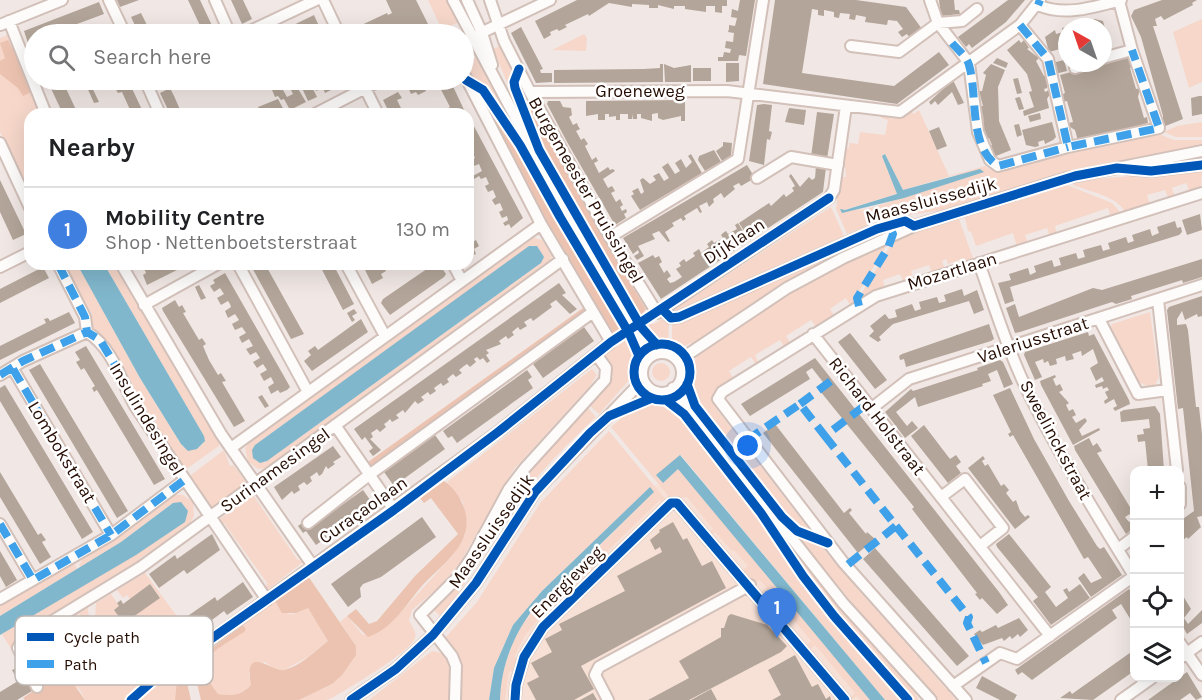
<!DOCTYPE html>
<html lang="en">
<head>
<meta charset="utf-8">
<style>
	body { margin:0; font-family:Karla,sans-serif; background:#f6f6f6; color:#202124 }
	.controls { position:absolute; right:18px; bottom:18px; display:grid; overflow:hidden; border-radius:12px; box-shadow:0 6px 24px #0002 }
	.controls button { width:54px; height:54px; display:grid; place-items:center; padding:0; border:0; border-bottom:2px solid #e0e0e0; background:#fff; color:#202124; font:30px sans-serif }
	.compass { position:absolute; left:1058px; top:18px; width:54px; height:54px; border-radius:50%; background:#fff; box-shadow:0 6px 24px #0002; rotate:320deg }
	.you { position:absolute; left:748px; top:446px; width:21px; height:21px; margin:-15px; border:4px solid #fff; border-radius:50%; background:#1a73e8; box-shadow:0 0 0 9px #1a73e833 }
	.badge { display:grid; place-items:center; width:39px; height:39px; border-radius:50%; background:#6c5951; color:#fff; font-size:20px; font-weight:700 }
	.pin { position:absolute; translate:-50% -50px; filter:drop-shadow(0 2px 3px #0008) }
	.pin::after { content:''; position:absolute; top:32px; width:21px; height:18px; background:inherit; clip-path:polygon(0 0,100% 0,50% 100%) }
	.list { margin:0; padding:0; list-style:none }
	h2 { display:flex; justify-content:space-between; align-items:center; height:78px; margin:0; padding:0 24px; font-size:26px }
	h2 small { font-size:20px; font-weight:400; color:#757577 }
	.list li { display:grid; grid-template-columns:39px 1fr auto; gap:18px; align-items:center; box-sizing:border-box; height:84px; padding:0 24px; border-top:2px solid #e0e0e0 }
	.list b { display:block; font-size:22px; white-space:nowrap }
	.list p { margin:0; font-size:20px; white-space:nowrap; color:#757577 }
	.list em { font-size:20px; font-style:normal; color:#757577 }
	.icon { flex:none; width:33px; height:33px; fill:none; stroke:currentColor; stroke-width:2; stroke-linecap:round; stroke-linejoin:round }
	.map { position:relative; flex:none; width:1202px; height:700px; overflow:hidden }
	.search { position:absolute; background:#fff; box-shadow:0 6px 24px #0002; left:24px; top:24px; width:450px; height:66px; display:flex; align-items:center; gap:15px; box-sizing:border-box; padding:0 21px; border-radius:33px; color:#757577; font-size:22px }
	.panel { position:absolute; background:#fff; box-shadow:0 6px 24px #0002; left:24px; top:108px; width:450px; height:162px; border-radius:18px }
	.map>svg:first-child { display:block }
</style>
</head>
<body>
<div class="map">
<svg width="1202" height="700" viewBox="0 0 1202 700">
	<rect width="100%" height="100%" fill="#f1e8e5"/>
	<path fill="#f7e1d7" d="M679 462 881 700H495L518 624Z"/>
	<path fill="#f6d7ca" fill-rule="evenodd" d="M428 0H448L459 22 442 30Z
		M1202 19V82L1189 88 1173 32Z
		M584 34 587 38 586 51 552 50Z
		M7 35 41 114H30V197L0 132V38Z
		M502 45 515 71 513 87 527 130 493 49Z
		M467 55 473 59 477 57 522 144 484 88 469 77 464 67V57Z
		M909 109 914 114 919 110 949 176 985 166 991 170 987 161 995 165 1151 131 1174 140H1202V145L1071 170 943 210 887 218 847 234 836 209 840 177H846L845 167 842 166 845 147 849 148V143L858 144 860 132 885 135 888 120 881 118 882 113 889 114V118L894 119 895 115ZM885 154 903 190 951 176 984 171 867 209 840 211 897 194 882 156Z
		M1202 122V137H1176L1164 132 1177 126Z
		M1202 170 1201 189 1190 193 1186 183 1172 188 1175 198 1169 200 1165 190 1147 195 1150 205 1125 213C1120 197 1088 191 1073 185L1074 181 1084 180Z
		M1062 183 1112 203 1122 214 1111 218 1108 208 1055 226 1057 234 1050 237 1047 228 1025 235 1028 244 1017 247 1013 233 976 246 971 232 968 231 964 214Z
		M831 207 844 236 677 311 675 309Z
		M958 216 974 261 962 265 960 260 948 264 946 259 942 261 945 270 932 274 929 265 911 271 913 280 904 283 900 274 883 280 885 289 860 302 861 294 896 237Z
		M885 231 884 234 693 345 691 343 682 347 672 343V321Z
		M531 237 542 240 552 256 549 265 268 468 258 469 248 461 245 449 250 440ZM533 245 541 263 264 463 255 445Z
		M889 241 857 295V303L851 307 846 298 830 309 835 317 817 328 811 320 786 336 791 344 785 348 780 340 755 355 759 364 757 366 751 357 729 371 734 380 712 396 717 405 715 407 814 536 817 534 828 548 825 551 843 572 846 571 856 582 854 585 956 700H939L889 646 781 519 783 516 692 397 694 395C689 385 691 362 699 354L698 352 795 288Z
		M63 264H77L140 378 181 444 183 447 197 449 203 444 204 436 104 264H113L219 443V446L185 470 182 469 162 433 154 431 153 422 124 377 126 372C117 356 110 337 93 331L90 326 92 314Z
		M1150 312 1159 377 1155 385 1149 387 1139 382 1111 327 1112 324Z
		M642 318 646 324H654L662 319 669 324 668 344 654 340 638 320Z
		M628 335 636 353 631 378 599 414 589 405 613 377 605 354Z
		M652 372a9 9 0 1 1 18 0a9 9 0 1 1-18 0Z
		M592 369 597 375 589 387 514 469 459 564 440 586 412 610 409 620C411 626 417 631 415 638 408 654 350 687 334 697L327 700H299L332 684 356 646 340 622 347 616 363 635 391 623 454 554 465 534 463 502 447 482Z
		M649 404 666 405 674 410 676 408 761 514 820 601 906 700H885L681 455 663 483 678 469 870 700H861L857 696 851 700 849 698 855 693 815 645 809 650 806 646 811 641 789 614 783 619 779 615 785 610 772 595 766 599 762 593 767 588 760 580 754 584 743 570 748 566 734 550 732 551 715 532 712 534 710 531 713 529 687 497 670 498 611 427 624 416Z
		M587 407 596 417C567 444 538 473 515 506 490 543 469 582 440 616L432 608 476 558 520 480Z
		M609 431 666 500 663 503 660 500 591 567 594 571 588 576 585 573 548 608 551 612 547 615 544 612 524 637 514 657 518 659 514 672 509 671 505 700H500C501 671 510 645 525 621L654 492 649 488 542 591 513 625 494 668 489 700H459L460 660 446 637 477 602 541 502Z
		M224 450 230 466 233 465 245 481 243 486 213 508 208 507 201 497 203 495 187 478Z
		M171 495H183L193 502 194 516 189 525 139 559 141 563 18 641 11 649 2 634 182 524 173 503 121 542 80 567 79 565 85 555 125 531Z
		M253 495 297 559 303 562 270 588H266L267 583 224 523 220 522V519Z
		M777 530 913 690 919 700H911C864 648 806 594 777 530Z
		M81 557 75 564 77 569 0 616V606L24 592 25 587Z
		M145 573 196 642 153 673 154 676 127 700H85L80 690 45 662 29 666 21 646 49 628 88 683 106 670 102 664 110 659 120 671 138 658 114 623 103 628V619L95 618 96 603 111 594 119 606 114 610 123 623 129 620 134 626 132 632 140 640 145 637 151 628 142 620 137 623 133 617 160 597 150 584 130 599 127 595 123 598 117 590Z
		M275 601C283 617 293 617 308 607L328 641 308 657 282 671 275 670 265 662 251 668 249 674 251 685C241 696 231 696 217 694 190 658 218 649 246 629L243 625Z
		M87 605 89 616 84 620 79 614 60 628 64 634 61 636 54 626Z
		M432 651C457 653 450 681 450 700H369Z
		M179 668 184 670 177 678 175 700H132Z"/>
	<path fill="#ecc3b0" d="M8 40 12 48H14L32 92 23 96 18 88 0 74V61L5 58 0 43Z
		M518 79 620 259 617 261 646 309 638 320 540 148 517 89Z
		M476 86 483 92 519 146 625 329 620 332H611L546 224Z
		M583 308 585 312 371 467 368 462Z
		M444 481C454 487 462 500 465 511 474 545 441 565 421 587 405 606 392 629 368 637L347 616 356 609 369 624 377 621 415 576 458 534 431 498 424 503 420 498Z
		M308 576 356 646V655L342 675 332 684 299 700H201L192 663 243 625 246 629 244 632C216 650 190 659 218 694 231 696 241 696 251 685 243 642 273 673 284 670 301 666 315 651 328 641L308 608 296 613H282L275 601Z
		M45 662 61 666 85 700H25L23 698 36 689 29 666Z
		M184 670 191 700H175L177 678Z"/>
	<path fill="#81b7cc" d="M885 154 903 190 980 169 984 172 904 198 842 213 840 209 845 210 897 194 882 156Z
		M529 246H537L544 257 541 263 267 461 260 463 253 458 252 450 255 445Z
		M77 264H104L204 436 205 441 197 449 188 451 181 444 140 378Z
		M680 455 885 700H870L678 469 663 483 656 475Z
		M650 487 654 492 531 612C512 638 501 668 500 700H489L494 668 513 625 542 591Z
		M181 502 188 511 185 522 136 555 0 635V616L121 542 173 503Z"/>
	<path fill="#b3a599" d="M117 0H139L120 7Z
		M188 0H200L216 34H204Z
		M231 0H243L252 19 242 24Z
		M386 0H416L431 30 426 32 427 34H356L353 29 387 13 388 15 392 13Z
		M577 0H727V6H722V13L715 12V6H706V12L685 9V6H674V9L658 5V8H649V5L632 4V7L609 3 589 16 588 14 565 25 567 27 559 31 557 29 550 32 551 35 544 39 535 21Z
		M740 0H755L746 56 739 55 738 61H718V57H723L724 52 730 53 731 49 725 48 726 41 733 42 734 33 728 32 729 29V25L735 26 737 18 731 17 732 9 738 11Z
		M775 0H856L906 7 922 29 910 38 907 34 902 37 898 32 903 29 897 21 888 20 887 25 865 22 866 17 856 15 855 20 849 19 850 14 840 13 839 18 834 17V12L824 10V16L818 15V10L812 9 802 73 894 86 939 52 949 65 897 104 763 84Z
		M939 0H954L955 10H959L960 14 941 16Z
		M1008 0H1025L1006 22 972 48 969 44 966 47 958 37Z
		M1162 0H1197L1192 3 1193 5 1164 20 1161 16 1155 19 1157 26H1153L1183 119 1163 127V116L1141 37 1131 16 1134 10Z
		M99 2 104 14 50 34H34V41L28 43 24 31Z
		M141 13 145 21 151 34H139L131 17Z
		M314 15 319 26 303 33 275 34Z
		M1095 19 1103 21 1107 36 1103 37V27H1075L1084 22 1085 26 1092 24 1091 20Z
		M521 27 543 69 540 70 541 73H552V82L536 83 511 33Z
		M1066 27 1067 47 1049 52 1045 37 1055 30 1056 34 1063 32 1062 28Z
		M1019 40 1021 43 1024 40 1029 48 1027 49 1039 58 1036 61 1044 76 1047 75V88L1044 89 1045 92 1049 90 1050 94 1047 99 1049 108 1024 116 1023 111 1034 107 1029 92 1032 91 1027 74 1007 50Z
		M1127 57 1134 67 1130 68 1136 89 1140 88 1138 97 1144 118 1147 117 1148 123 1078 141 1075 130 1070 127 1069 123 1073 122 1067 101 1063 102V94L1065 93 1060 75Z
		M997 58 1008 63 1006 68 993 63Z
		M1064 60 1067 71 1055 74 1052 63Z
		M726 63H739V81L726 82Z
		M660 64H663V82L554 83V70L644 69 660 68Z
		M664 64 674 68 691 65V82H665Z
		M991 64 1005 70 998 87 999 121 1011 150 996 156 990 150 988 146 992 145 989 138 986 140 984 136 983 114H979L980 106H983L979 91H982L986 75 983 73Z
		M693 68H711V81H693Z
		M1018 78 1022 93 1017 94 1013 79Z
		M47 80H62L78 114H63Z
		M116 80H128L144 114H132L122 92 118 93 115 88 111 90 108 85 118 84Z
		M186 80H208L190 88Z
		M311 80H344L345 83 325 93 323 88 316 91Z
		M436 80H450L466 114H453L451 110 447 113 445 110 450 107Z
		M953 80 964 103 958 105 952 92 938 105 935 101 931 105 929 102Z
		M278 81 287 97 293 94 291 90 297 87 306 102 290 110 284 99 281 100 278 96 275 97 270 85Z
		M309 81 317 97 308 101 302 88Z
		M421 81 426 91 418 95 416 92 411 94 408 87Z
		M90 83 99 102 94 103 86 85Z
		M170 88 174 96 182 114H170L160 93Z
		M398 92 402 98 397 100 403 112 408 109 410 114H390L383 100Z
		M1199 96H1202V114L1192 116 1191 98Z
		M1020 97 1024 109 1019 110 1015 98Z
		M278 99 285 112 275 114 272 108 269 110 271 114H261L258 107Z
		M685 100V121H681V116L663 120 658 118V113L652 114V121L641 118V114H637V119H633L632 114V119H628V114H620V120H616V116L609 117V114H605V120H598V114L586 116V101Z
		M548 101H560L563 107 571 108 572 115 569 117 573 125 577 123 578 126 580 129 576 131 581 140 584 138 588 144 585 146 592 160 596 157 598 161 594 163 599 173 608 167 610 170 613 169 615 171 603 179 608 188 612 186 615 191 611 193 616 202 620 199 623 205 620 207 622 211 626 209 627 212 624 214 626 218 615 225 567 142 547 104Z
		M764 104 772 105 769 131 772 132 770 140 767 139 764 165 749 161 757 105Z
		M789 108 806 110 804 125 785 122Z
		M817 112 834 114 827 159 811 157Z
		M1040 113 1041 119 1030 122 1028 116Z
		M468 115 523 218 511 228 509 224 505 226 503 223 508 220 507 216 502 218 499 212 503 210 500 203 495 205 492 200 496 197 493 190 488 192 485 186 489 184 486 177 481 179 479 176 471 181 469 178 482 171 479 164 474 166 471 160 475 158 471 150 468 152Z
		M1052 122 1056 137 1053 140 1045 144 1044 140 1038 142 1039 146 1035 147 1026 145 1022 130Z
		M1019 124 1022 135 1017 137 1014 125Z
		M939 127 947 146 937 150 929 131Z
		M723 142 732 143 731 156 722 161 716 151 723 146Z
		M714 150 721 162 705 171 698 160 699 156Z
		M691 154 702 173 640 210 631 196 634 194 632 191 638 188 641 194 644 192 640 180 643 178 650 184 656 180 653 176 659 173 664 181 669 178 662 167 668 163 675 174 680 171 675 163 681 159 686 168 692 162 688 156Z
		M747 165 755 178 741 186 739 183 733 186 735 189 724 198 721 193 713 199 714 202 709 207 707 202 699 206 702 212 700 213 697 208 684 216 686 219 683 221 681 218 672 223 674 226 665 232 670 241 668 242 659 231 652 234 655 239 638 246 644 256 637 260 634 256 639 253 638 250 633 254 623 238Z
		M816 166 826 167 823 192 750 240 739 223 769 203 771 206 784 194 786 197 794 191 792 188 795 186 789 176 791 174 800 187 809 177 812 180 815 178Z
		M0 180 26 234 13 240 0 212Z
		M1200 214 1202 230 1187 235 1182 220Z
		M1175 221 1177 228 1181 227 1182 232 1179 235 1010 287 1014 301 1005 304 998 283 1011 280 1009 274 1028 268 1030 275 1036 272 1034 266 1052 260 1054 267 1061 265 1059 258 1076 253 1078 259 1085 257 1083 250 1101 245 1103 251 1106 250 1110 249 1108 243 1126 237 1128 243 1134 241 1132 235 1150 229 1152 236 1159 233 1157 227Z
		M738 223 749 241 661 299 638 263 653 255 655 258 659 256 662 262 659 264 664 273 667 270 671 276 667 279 670 283 674 282 682 277 676 269 681 266 679 263 684 259 686 262 695 256 693 253 699 249 701 253 709 247 707 244 712 240 714 243 723 238 721 235 723 233 726 231 728 234 737 229 735 225Z
		M468 236 471 243 476 240 479 246 474 249 476 254 468 257Z
		M1202 259V277L1183 283 1182 280 1179 281 1131 296 1132 299 1116 304 1112 302 1020 332 1015 333 1006 308 1015 304 1019 317 1093 288 1102 290Z
		M149 264 152 270 159 266 158 264H189L147 285 143 275 146 273 143 266Z
		M250 264H265L304 334 291 339Z
		M319 264H333L354 304 343 310Z
		M362 264H376L378 268 383 266 386 271 381 274 383 278 372 284Z
		M434 264H439L446 274 444 277 390 315 381 303 383 299Z
		M43 267 49 278 0 303V289Z
		M225 273 285 378 290 387 287 390 280 393 278 390 271 394 268 387 274 383 271 377 264 381 260 374 267 370 263 364 257 368 253 362 260 358 256 352 250 355 246 349 253 346 249 339 242 343 239 337 246 333 242 327 235 330 232 324 239 320 235 314 228 318 225 311 231 307 230 304 228 301 221 305 217 298 224 294 220 288 214 292 210 286 215 283 213 280Z
		M559 283 566 293 562 295 577 309 570 314 556 300 550 304 552 307 533 321 531 318 524 322 527 326 520 330 518 327 512 332 514 335 508 339 506 336 499 341 501 344 486 350 489 353 486 355 490 361 487 363 483 358 480 360 477 357 474 359 476 362 470 367 467 364 464 366 459 370 462 373 456 377 453 374 447 379 449 382 443 386 441 383 434 388 436 391 430 395 428 392 421 397 424 400 418 404 415 401 405 413 403 410 396 415 399 418 392 422 390 419 387 422 384 424 386 427 380 432 377 429 371 433 373 437 370 439 381 450 373 456 369 451 373 448 365 437 362 440 354 429Z
		M199 285 206 298 201 300 195 287Z
		M962 289 964 296 977 290 984 310 974 314 969 301 893 324 879 337 881 340 878 342 869 336 874 331 870 326 885 314 889 319 897 317 895 310 912 304 915 311 921 309 919 302 937 297 939 303 943 302 946 301 944 295Z
		M1202 296V316L1198 317 1197 314 1185 320 1182 311 1177 319V325L1186 324 1188 330 1196 407H1199L1202 434V516L1197 517 1202 530 1201 527 1188 539 1187 537 1180 542V521L1194 511 1183 408 1178 409 1167 310 1169 307Z
		M175 300 179 307 182 305 186 312 183 313 199 340 202 338 206 344 203 346 209 360 218 375 221 373 226 381 222 382 245 421 234 427 163 311 162 308Z
		M354 309 357 313 352 316 355 320 352 322 347 313Z
		M69 312 75 323 0 360V346L46 323 44 319 48 318 50 321Z
		M361 319 368 332 312 371 304 361 311 355 308 351 315 346 318 350Z
		M989 324 994 339 991 341 906 367 904 359 900 360 899 356 902 354Z
		M584 327 594 341 543 378 533 364Z
		M1088 332 1089 336 1094 334 1129 400 1130 404 1115 411 1113 408 1117 406 1114 399 1105 404 1104 401 1108 398 1105 392 1109 390 1107 387 1103 389 1102 386 1096 388 1095 385 1104 381 1102 377 1096 381 1090 368 1098 363 1093 349 1082 356 1081 351 1072 354 1074 359 1066 361 1065 356 1056 359 1057 364 1050 366 1048 361 1044 363 1043 359 1035 362 1042 377 1035 380 1024 355 1025 352Z
		M850 333 887 380 875 389 838 342Z
		M86 346 165 479 154 485 97 390 94 392 92 388 95 386 84 368 81 370 76 362 80 360 75 352Z
		M815 358 999 592 1008 605 997 614 982 598 980 600 975 594 977 593 912 509 914 507 820 391 826 386 812 368 806 372 810 379 750 416 741 404Z
		M1000 360 1003 362 1013 384 1004 388 997 370 988 374 991 381 982 384 983 386 918 407 915 397 896 412 907 426 912 421 918 428 905 438 885 412 911 389 913 391 978 370 977 368Z
		M40 364 128 511 117 518 29 370Z
		M527 370 532 377 528 380 533 388 457 443 452 436 448 438 443 431Z
		M1055 375 1056 377 1053 379 1056 386 1060 384 1063 390 1059 392 1069 403 1066 405 1069 411 1073 409 1076 415 1072 417 1076 423 1085 418 1087 421 1079 430 1082 436 1099 428 1100 430 1073 445 1041 385 1040 381Z
		M5 385 93 532 82 539 0 401V388Z
		M1010 388 1034 439 1069 501 1097 546 1100 549 1104 547 1122 575 1091 597 1078 578 1084 573 1091 583 1102 578 1088 557 1084 559 1013 435 1010 437 1008 434 1011 432 993 395Z
		M262 395 269 406 265 408 258 397Z
		M1155 406 1160 414 1164 470H1148L1145 441 1138 442 1137 435 1144 434 1143 429 1150 428 1149 419 1121 422 1120 412 1124 410Z
		M775 424 844 513 850 508 852 510 849 513 866 534 867 532 875 539 858 553 763 433Z
		M924 425 950 459 956 455 961 462 956 466 961 473 948 483 911 436Z
		M435 435 445 449 394 486 384 472Z
		M1089 438 1093 446 1097 443 1102 451 1097 453 1133 512 1125 517 1129 522 1134 518V528L1126 534 1075 450 1074 446Z
		M333 446 341 457 333 462 335 464 328 469 326 466 322 474 319 476 317 472 310 477 312 481 307 485 304 482 298 486 300 490 294 494 292 491 282 500 274 487Z
		M983 456 985 459 982 461 985 466 988 464 1001 486 1004 484 1009 490 1006 493 1013 502 1016 500 1020 511 1025 517 1028 515 1030 517 1015 529 968 468Z
		M0 472 38 535 41 533 46 540 42 542 51 557 40 564 0 497Z
		M363 490 373 504 316 545 306 531 303 533 298 526 302 523 307 530Z
		M422 517 436 537 381 577 363 584 360 588 361 597 348 607 331 584Z
		M673 522 683 540 687 538 702 566 712 561 726 588 581 666 594 689 574 700H536L527 683 539 677 531 663 552 652 545 639 562 630 559 624 625 591 617 576 662 552 660 547 655 550 650 540 660 532 659 530Z
		M212 534 220 550 187 574 184 570 159 588 149 574 175 555 177 559Z
		M1009 534 1051 587 1045 592 1056 607 1068 598 1063 590 1067 588 1069 592 1080 584 1090 598 1051 625 1033 601 1038 597 997 547 996 544Z
		M875 548 969 656 957 666 863 559Z
		M0 551 17 580 6 587 0 576Z
		M243 582 253 597 227 615 224 611 192 635 182 620 215 597 217 601Z
		M150 584 160 598 133 617 137 623 142 620 151 628 140 640 131 632 134 626 129 620 124 624 114 610 119 606 117 603 121 600 123 604Z
		M1129 589 1134 593V625L1121 604 1112 610 1117 618 1032 680 1022 672 1018 675 1015 670Z
		M1180 591 1191 609 1184 618 1188 624 1202 610V623L1187 634 1180 622Z
		M731 614 767 625 787 646 781 652 689 700H648L689 678 679 661 721 637V628H724L728 616Z
		M1019 618 1028 630 1020 637 1018 634 1012 639 1010 636 1004 641 1002 638 983 645 974 634 980 630 982 632 996 625 998 628Z
		M1134 650V671L1093 700 1060 698 1070 691 1072 694Z
		M795 655 812 687 818 684 826 699 830 696 831 700H772L781 695 768 670Z
		M19 667 32 691 17 700H0V692L18 681 12 670Z
		M1187 672 1202 697 1196 700 1190 693 1180 700H1148Z
		M982 676 1017 695 1014 700H1000L976 688Z
		M711 689 717 700H691Z
		M593 693 597 700H580Z"/>
	<g fill="none" stroke-linecap="round" stroke-linejoin="round">
		<defs>
			<path id="minor" d="M109 0 125 34
				M215 0 230 34
				M323 0 339 34
				M453 0 586 250 651 356
				M467 0 482 33 492 65
				M490 0 504 41 530 92 610 237 657 313 829 198 834 190 846 106
				M930 0 938 23 969 63 978 132 990 160 998 166 1068 147
				M1038 5C1064 17 1094 7 1121 0
				M9 21 46 114
				M0 25 62 0
				M1020 25 1048 59 1068 147 1159 128 1132 50
				M244 34 316 0
				M464 41 550 0
				M851 46 899 52 938 23 962 21 977 9
				M1103 58 1132 50 1119 1
				M1075 68 1089 63
				M145 80 160 114
				M361 80 378 114
				M530 92 727 91 900 112 1020 25 1040 0
				M315 114 381 80
				M0 143 30 208
				M1128 169 1151 171 1202 165
				M757 178 791 157 838 165
				M610 237 738 159 763 0
				M979 263C995 308 1009 354 1030 396 1061 458 1098 517 1134 576
				M58 264 85 317 87 332C113 348 121 381 135 406L267 600
				M121 264 221 434 313 566
				M238 264 308 392
				M346 264 385 336
				M453 264 462 281
				M0 267 30 252
				M1158 300 1177 470
				M144 305 218 264
				M662 309 671 318 679 317 877 229 905 221 914 226
				M1099 319 1138 394 1168 390
				M813 334 1050 636
				M642 373a20 20 0 1 1 40 0a20 20 0 1 1-40 0Z
				M678 361 787 288 843 258 914 226 1067 178 1202 151
				M13 369 111 535
				M0 375 23 361 87 332
				M673 388 843 603 931 700
				M872 408 909 379 1202 285
				M335 425 394 510
				M231 448 541 224
				M1180 487V504
				M941 497 965 479 1003 528 980 546
				M308 523 369 475 593 312
				M0 524 33 580
				M1118 549 1134 537
				M0 599 111 535 183 481
				M1180 643 1202 675
				M194 652 498 432 611 342 541 224 464 74
				M1180 658 1202 642
				M953 686 1000 653 1017 659 1134 576
				M37 687 18 648 23 639 141 567 563 259
				M351 700 396 669 433 635 476 583 535 492 643 380
				M455 700 456 666 452 656 420 615 459 576 472 557 509 489 525 468 605 380 606 368 596 354
				M515 700 516 685 524 657 543 627 671 503H677L845 700
				M608 700 595 675 599 667 750 585
				M966 700 843 562 718 399 722 392 876 296 1202 193
				M1121 700 1152 678"/>
		</defs>
		<use href="#minor" stroke="#d2c0b9" stroke-width="14"/>
		<use href="#minor" stroke="#fdfcfb" stroke-width="10"/>
		<path stroke="#3ea1e9" stroke-width="8" stroke-dasharray="15 8" stroke-linecap="butt" d="M1038 5 1040 0
			M1020 25 1048 59 1068 147 1159 128 1132 50
			M952 43C958 50 967 57 969 65 978 95 968 147 998 166L1068 147
			M859 306 857 298 888 248 893 234 889 226
			M13 369 111 535
			M0 375 23 361 87 332
			M800 404 843 372
			M825 436 896 526 846 566
			M747 440 800 404 825 436 868 403
			M0 524 33 580 111 535 183 481 135 406 126 383 100 340 87 332 85 317 58 264
			M896 526 969 617 967 623 986 663"/>
		<defs>
			<path id="cycleway" d="M519 69 514 82 515 88 539 150 641 327 657 345
				M466 80 483 90 520 145 560 217 629 333 639 356
				M662 309 671 318 679 317 877 229 905 221 914 226 1075 176 1117 168 1151 171 1202 165
				M634 372a28 28 0 1 1 56 0a28 28 0 1 1-56 0Z
				M687 384 695 406 782 517 797 531 828 543
				M666 400 684 414 761 513 803 576 834 616 908 700
				M131 700 157 677 394 510 498 432 611 342 829 198
				M351 700 396 669 433 635 476 583 535 492 590 433 609 416 652 398
				M515 700 516 685 524 657 543 627 671 503H677L845 700"/>
		</defs>
		<use href="#cycleway" stroke="#fff" stroke-width="13"/>
		<use href="#cycleway" stroke="#0057b8" stroke-width="9"/>
	</g>
	<g text-anchor="middle" dominant-baseline="central" stroke-width="5" stroke-linejoin="round" paint-order="stroke">
		<g font-size="18" fill="#250c02" stroke="#fff">
			<text x="640" y="91">Groeneweg</text>
			<text transform="translate(586 190) rotate(60)">Burgemeester Pruissingel</text>
			<text transform="translate(931 200) rotate(-15)">Maassluissedijk</text>
			<text transform="translate(734 241) rotate(-33)">Dijklaan</text>
			<text transform="translate(952 271) rotate(-17)">Mozartlaan</text>
			<text transform="translate(1033 340) rotate(-18)">Valeriusstraat</text>
			<text transform="translate(877 416) rotate(52)">Richard Holstraat</text>
			<text transform="translate(147 419) rotate(59)">Insulindesingel</text>
			<text transform="translate(1056 440) rotate(62)">Sweelinckstraat</text>
			<text transform="translate(62 452) rotate(59)">Lombokstraat</text>
			<text transform="translate(275 470) rotate(-36)">Surinamesingel</text>
			<text transform="translate(363 510) rotate(-35)">Curaçaolaan</text>
			<text transform="translate(491 531) rotate(-55)">Maassluissedijk</text>
			<text transform="translate(567 582) rotate(-45)">Energieweg</text>
		</g>
	</g>
	<rect x="15" y="616" width="198" height="69" rx="9" fill="#fff" stroke="#beb6b3" stroke-width="1.5"/>
	<rect x="27" y="633" width="27" height="8" fill="#0057b8"/>
	<rect x="27" y="660" width="27" height="8" fill="#3ea1e9"/>
	<g font-size="16" fill="#250c02">
		<text x="64" y="643">Cycle path</text>
		<text x="64" y="670">Path</text>
	</g>
</svg>
<div class="controls">
<button>+</button>
<button>−</button>
<button><svg class="icon" aria-label="locate" viewBox="0 0 24 24"><circle cx="12" cy="12" r="6"/><path d="M12 2v4M12 18v4M2 12h4M18 12h4"/></svg></button>
<button><svg class="icon" aria-label="layers" viewBox="0 0 24 24"><path d="M12 4l9 5-9 5-9-5zM3 14l9 5 9-5"/></svg></button>
</div>
<svg class="compass" viewBox="-18 -18 36 36"><path d="M0-13l5 13h-10z" fill="#e53935"/><path d="M0 13l5-13h-10z" fill="#757577"/></svg>
<div class="you"></div>
<div class="pin badge" style="left:777px;top:638px;background:#3f7fe0">1</div>
<div class="search"><svg class="icon" aria-label="search" viewBox="0 0 24 24"><circle cx="10" cy="10" r="6"/><path d="M15 15l6 6"/></svg>Search here</div>
<section class="panel">
<h2>Nearby<small></small></h2>
<ul class="list">
<li><span class="badge" style="background:#3f7fe0">1</span><div><b>Mobility Centre</b><p>Shop · Nettenboetsterstraat</p></div><em>130 m</em></li>
</ul>
</section>
</div>
</body>
</html>
